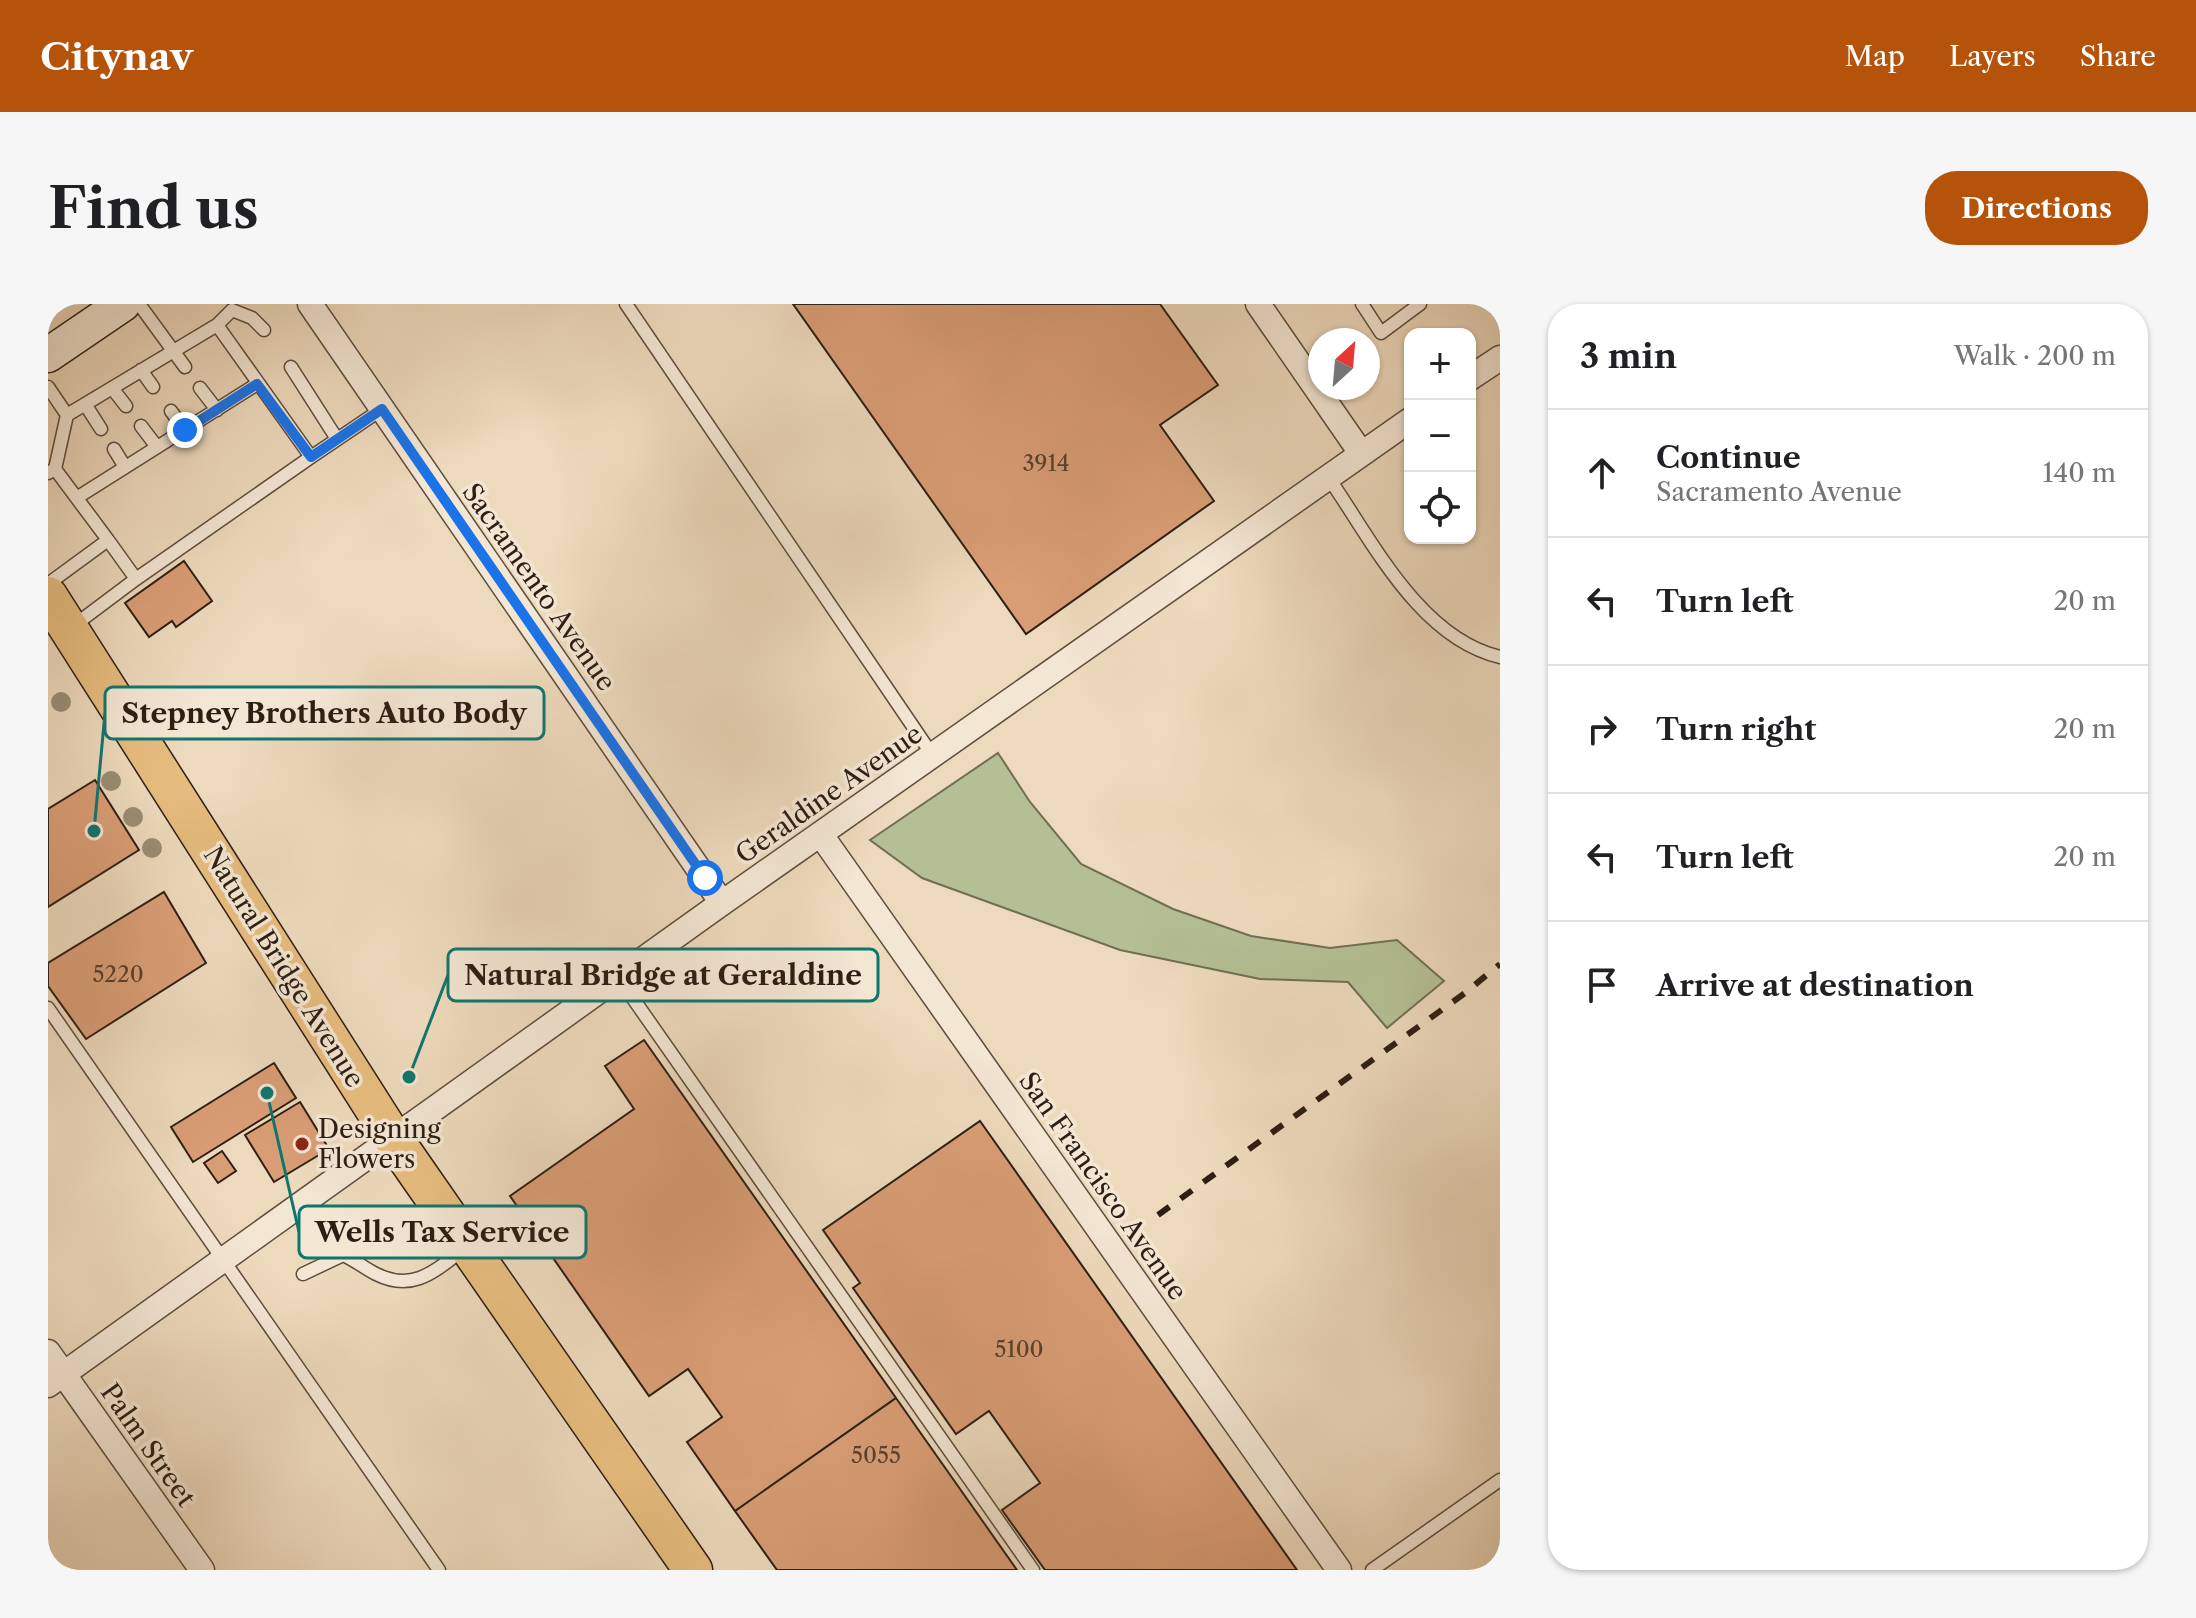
<!DOCTYPE html>
<html lang="en">
<head>
<meta charset="utf-8">
<style>
	body { margin:0; font-family:"Libre Caslon Text",serif; background:#f6f6f6; color:#202124 }
	.controls { position:absolute; right:24px; top:24px; display:grid; overflow:hidden; border-radius:16px; box-shadow:0 2px 6px #0004 }
	.controls button { width:72px; height:72px; display:grid; place-items:center; padding:0; border:0; border-bottom:2px solid #e0e0e0; background:#fff; color:#202124; font:40px sans-serif }
	.compass { position:absolute; left:1260px; top:24px; width:72px; height:72px; border-radius:50%; background:#fff; box-shadow:0 2px 6px #0004; rotate:26deg }
	.stop { position:absolute; width:24px; height:24px; margin:-18px; border:6px solid #1a73e8; border-radius:50%; background:#fff }
	.stop.end { background:#1a73e8; border-color:#fff; box-shadow:0 2px 8px #0008 }
	.list { margin:0; padding:0; list-style:none }
	h2 { display:flex; justify-content:space-between; align-items:center; height:104px; margin:0; padding:0 32px; font-size:34px }
	h2 small { font-size:26px; font-weight:400; color:#757577 }
	.list li { display:grid; grid-template-columns:52px 1fr auto; gap:24px; align-items:center; box-sizing:border-box; height:128px; padding:0 32px; border-top:2px solid #e0e0e0 }
	.list b { display:block; font-size:30px; white-space:nowrap }
	.list p { margin:0; font-size:26px; white-space:nowrap; color:#757577 }
	.list em { font-size:26px; font-style:normal; color:#757577 }
	.icon { flex:none; width:44px; height:44px; fill:none; stroke:currentColor; stroke-width:2; stroke-linecap:round; stroke-linejoin:round }
	.map { position:relative; flex:none; width:1452px; height:1266px; overflow:hidden; border-radius:32px }
	header { display:flex; align-items:center; gap:48px; box-sizing:border-box; height:112px; padding:0 40px; background:#b45309; color:#fff }
	header strong { font-size:38px }
	nav { display:flex; gap:44px; margin-inline-start:auto; font-size:28px }
	.intro { display:flex; align-items:center; justify-content:space-between; box-sizing:border-box; height:192px; padding:0 48px }
	h1 { margin:0; font-size:56px }
	.button { padding:20px 36px; border-radius:32px; background:#b45309; color:#fff; font-size:28px; font-weight:700 }
	main { display:flex; gap:48px; padding:0 48px }
	aside { flex:1; background:#fff; border-radius:32px; box-shadow:0 2px 6px #0004 }
	.map>svg:first-child { display:block }
</style>
</head>
<body>
<header>
<strong>Citynav</strong>
<nav><a>Map</a><a>Layers</a><a>Share</a></nav>
</header>
<div class="intro"><h1>Find us</h1><a class="button">Directions</a></div>
<main>
<div class="map">
<svg width="1452" height="1266" viewBox="0 0 1452 1266">
	<rect width="100%" height="100%" fill="#edd9bc"/>
	<filter id="stains"><feTurbulence type="fractalNoise" baseFrequency=".0025" numOctaves="4"/><feColorMatrix values="0 0 0 0 .2 0 0 0 0 .09 0 0 0 0 .02 0 0 0 .5 -.17"/></filter>
	<radialGradient id="worn" r=".72"><stop offset=".6" stop-color="#630" stop-opacity="0"/><stop offset="1" stop-color="#630" stop-opacity=".3"/></radialGradient>
	<path fill="#b4c094" stroke="#706f54" stroke-width="2" d="M950 449 982 498 1033 560 1125 605 1203 632 1282 644 1349 636 1396 677 1339 724 1300 678 1212 675 1072 646 874 574 822 536Z"/>
	<path fill="#d99d75" stroke="#2d1e13" stroke-width="2" d="M745 0H1112L1170 81 1112 121 1166 197 978 330Z
		M136 257 164 297 128 323 124 317 101 333 77 299Z
		M47 476 91 546 0 603V505Z
		M116 588 158 659 38 735 0 682V659Z
		M596 736 848 1094 687 1207 639 1138 674 1113 640 1065 601 1092 462 892 586 805 557 762Z
		M226 759 248 794 145 858 123 823Z
		M252 798 281 845 226 878 197 831Z
		M932 817 1249 1266H997L954 1206 992 1179 941 1107 908 1130 805 984 812 979 775 926Z
		M174 847 188 867 170 879 156 859Z
		M848 1094 969 1266H729L687 1207Z"/>
	<g fill="none" stroke-linecap="round" stroke-linejoin="round">
		<defs>
			<path id="service" d="M91 0 137 63
				M578 0 885 452
				M1314 0 1333 29 1372 0
				M169 21 184 6 204 14 216 26
				M243 63 289 135
				M93 66 105 83
				M0 83 19 111 7 165
				M64 84 78 102
				M152 84 169 106
				M37 100 53 125
				M123 107 137 126
				M19 111 169 21 263 153 334 105
				M93 122 109 143
				M66 145 77 163
				M0 169 7 165 60 236 0 280
				M1280 173C1324 236 1371 334 1452 353
				M30 193 209 80
				M88 275 263 153
				M24 323 88 275 60 236
				M570 673 985 1266
				M0 704 391 1266
				M255 970 295 951C307 956 316 964 328 970 366 989 388 966 417 944
				M1324 1266 1452 1176"/>
			<path id="minor" d="M262 0 674 599
				M1210 0 1313 149
				M1422 74 1452 54
				M773 531 1291 1266
				M0 1048 154 1266
				M0 1081 674 599 1362 116"/>
			<path id="secondary" d="M0 51 75 0"/>
			<path id="primary" d="M0 292 345 834 645 1266"/>
		</defs>
		<use href="#service" stroke="#5d4d3d" stroke-width="15"/>
		<use href="#minor" stroke="#5d4d3d" stroke-width="27"/>
		<use href="#secondary" stroke="#2d1e13" stroke-width="37"/>
		<use href="#primary" stroke="#2d1e13" stroke-width="41"/>
		<use href="#service" stroke="#f3e6d3" stroke-width="12"/>
		<use href="#minor" stroke="#f3e6d3" stroke-width="24"/>
		<use href="#secondary" stroke="#f3e6d3" stroke-width="34"/>
		<use href="#primary" stroke="#e6bc7e" stroke-width="38"/>
		<path stroke="#2d1e13" stroke-width="6" stroke-dasharray="14 14" stroke-linecap="butt" d="M1110 911 1417 689 1452 660"/>
	</g>
	<g fill="#9a8d74">
		<circle cx="13" cy="398" r="10"/>
		<circle cx="63" cy="477" r="10"/>
		<circle cx="85" cy="513" r="10"/>
		<circle cx="104" cy="544" r="10"/>
	</g>
	<g fill="none" stroke-linecap="round" stroke-linejoin="round">
		<path stroke="#1a73e8" stroke-width="10" d="M137 126 209 80 263 153 334 105 657 574"/>
	</g>
	<circle fill="#8f2418" stroke="#f3e6d3" stroke-width="3" cx="254" cy="840" r="8"/>
	<g text-anchor="middle" dominant-baseline="central" stroke-width="7" stroke-linejoin="round" paint-order="stroke">
		<g font-size="22" fill="#583e2c">
			<text x="998" y="159">3914</text>
			<text x="70" y="670">5220</text>
			<text x="971" y="1045">5100</text>
			<text x="828" y="1151">5055</text>
		</g>
		<g font-size="26" fill="#2d1e13" stroke="#f3e6d3">
			<text transform="translate(491 283) rotate(55)">Sacramento Avenue</text>
			<text transform="translate(781 490) rotate(-35)">Geraldine Avenue</text>
			<text transform="translate(236 663) rotate(58)">Natural Bridge Avenue</text>
			<text transform="translate(1055 882) rotate(55)">San Francisco Avenue</text>
			<text transform="translate(100 1141) rotate(55)">Palm Street</text>
		</g>
		<g font-size="26" fill="#2d1e13" stroke="#f3e6d3" text-anchor="start">
			<text x="270" y="825">Designing<tspan x="270" dy="30">Flowers</tspan></text>
		</g>
	</g>
	<path fill="none" stroke="#0f766e" stroke-width="3" d="M46 527L57 409M361 773L400 671M219 789L251 928"/>
	<g fill="#0f766e" stroke="#f3e6d3" stroke-width="3">
		<circle cx="46" cy="527" r="8"/>
		<circle cx="361" cy="773" r="8"/>
		<circle cx="219" cy="789" r="8"/>
	</g>
	<g fill="#f3e6d3" stroke="#0f766e" stroke-width="3">
		<rect x="57" y="383" width="439" height="52" rx="8"/>
		<rect x="400" y="645" width="430" height="52" rx="8"/>
		<rect x="251" y="902" width="287" height="52" rx="8"/>
	</g>
	<g font-size="28" text-anchor="middle" font-weight="bold" fill="#2d1e13">
		<text x="276" y="419">Stepney Brothers Auto Body</text>
		<text x="615" y="681">Natural Bridge at Geraldine</text>
		<text x="394" y="938">Wells Tax Service</text>
	</g>
	<rect width="100%" height="100%" filter="url(#stains)"/>
	<rect width="100%" height="100%" fill="url(#worn)"/>
</svg>
<div class="controls">
<button>+</button>
<button>−</button>
<button><svg class="icon" aria-label="locate" viewBox="0 0 24 24"><circle cx="12" cy="12" r="6"/><path d="M12 2v4M12 18v4M2 12h4M18 12h4"/></svg></button>
</div>
<svg class="compass" viewBox="-18 -18 36 36"><path d="M0-13l5 13h-10z" fill="#e53935"/><path d="M0 13l5-13h-10z" fill="#757577"/></svg>
<div class="stop" style="left:657px;top:574px"></div>
<div class="stop end" style="left:137px;top:126px"></div>
</div>
<aside>
<h2>3 min<small>Walk · 200 m</small></h2>
<ul class="list">
<li><svg class="icon" aria-label="ahead" viewBox="0 0 24 24"><path d="M12 20V5M6 11l6-6 6 6"/></svg><div><b>Continue</b><p>Sacramento Avenue</p></div><em>140 m</em></li>
<li><svg class="icon" aria-label="left" viewBox="0 0 24 24"><path d="M17 20v-9H6M10 6l-5 5 5 5"/></svg><div><b>Turn left</b></div><em>20 m</em></li>
<li><svg class="icon" aria-label="right" viewBox="0 0 24 24"><path d="M7 20v-9h11M14 6l5 5-5 5"/></svg><div><b>Turn right</b></div><em>20 m</em></li>
<li><svg class="icon" aria-label="left" viewBox="0 0 24 24"><path d="M17 20v-9H6M10 6l-5 5 5 5"/></svg><div><b>Turn left</b></div><em>20 m</em></li>
<li><svg class="icon" aria-label="arrive" viewBox="0 0 24 24"><path d="M6 21V4h12l-3 4 3 4H6"/></svg><div><b>Arrive at destination</b></div></li>
</ul>
</aside>
</main>
</body>
</html>
